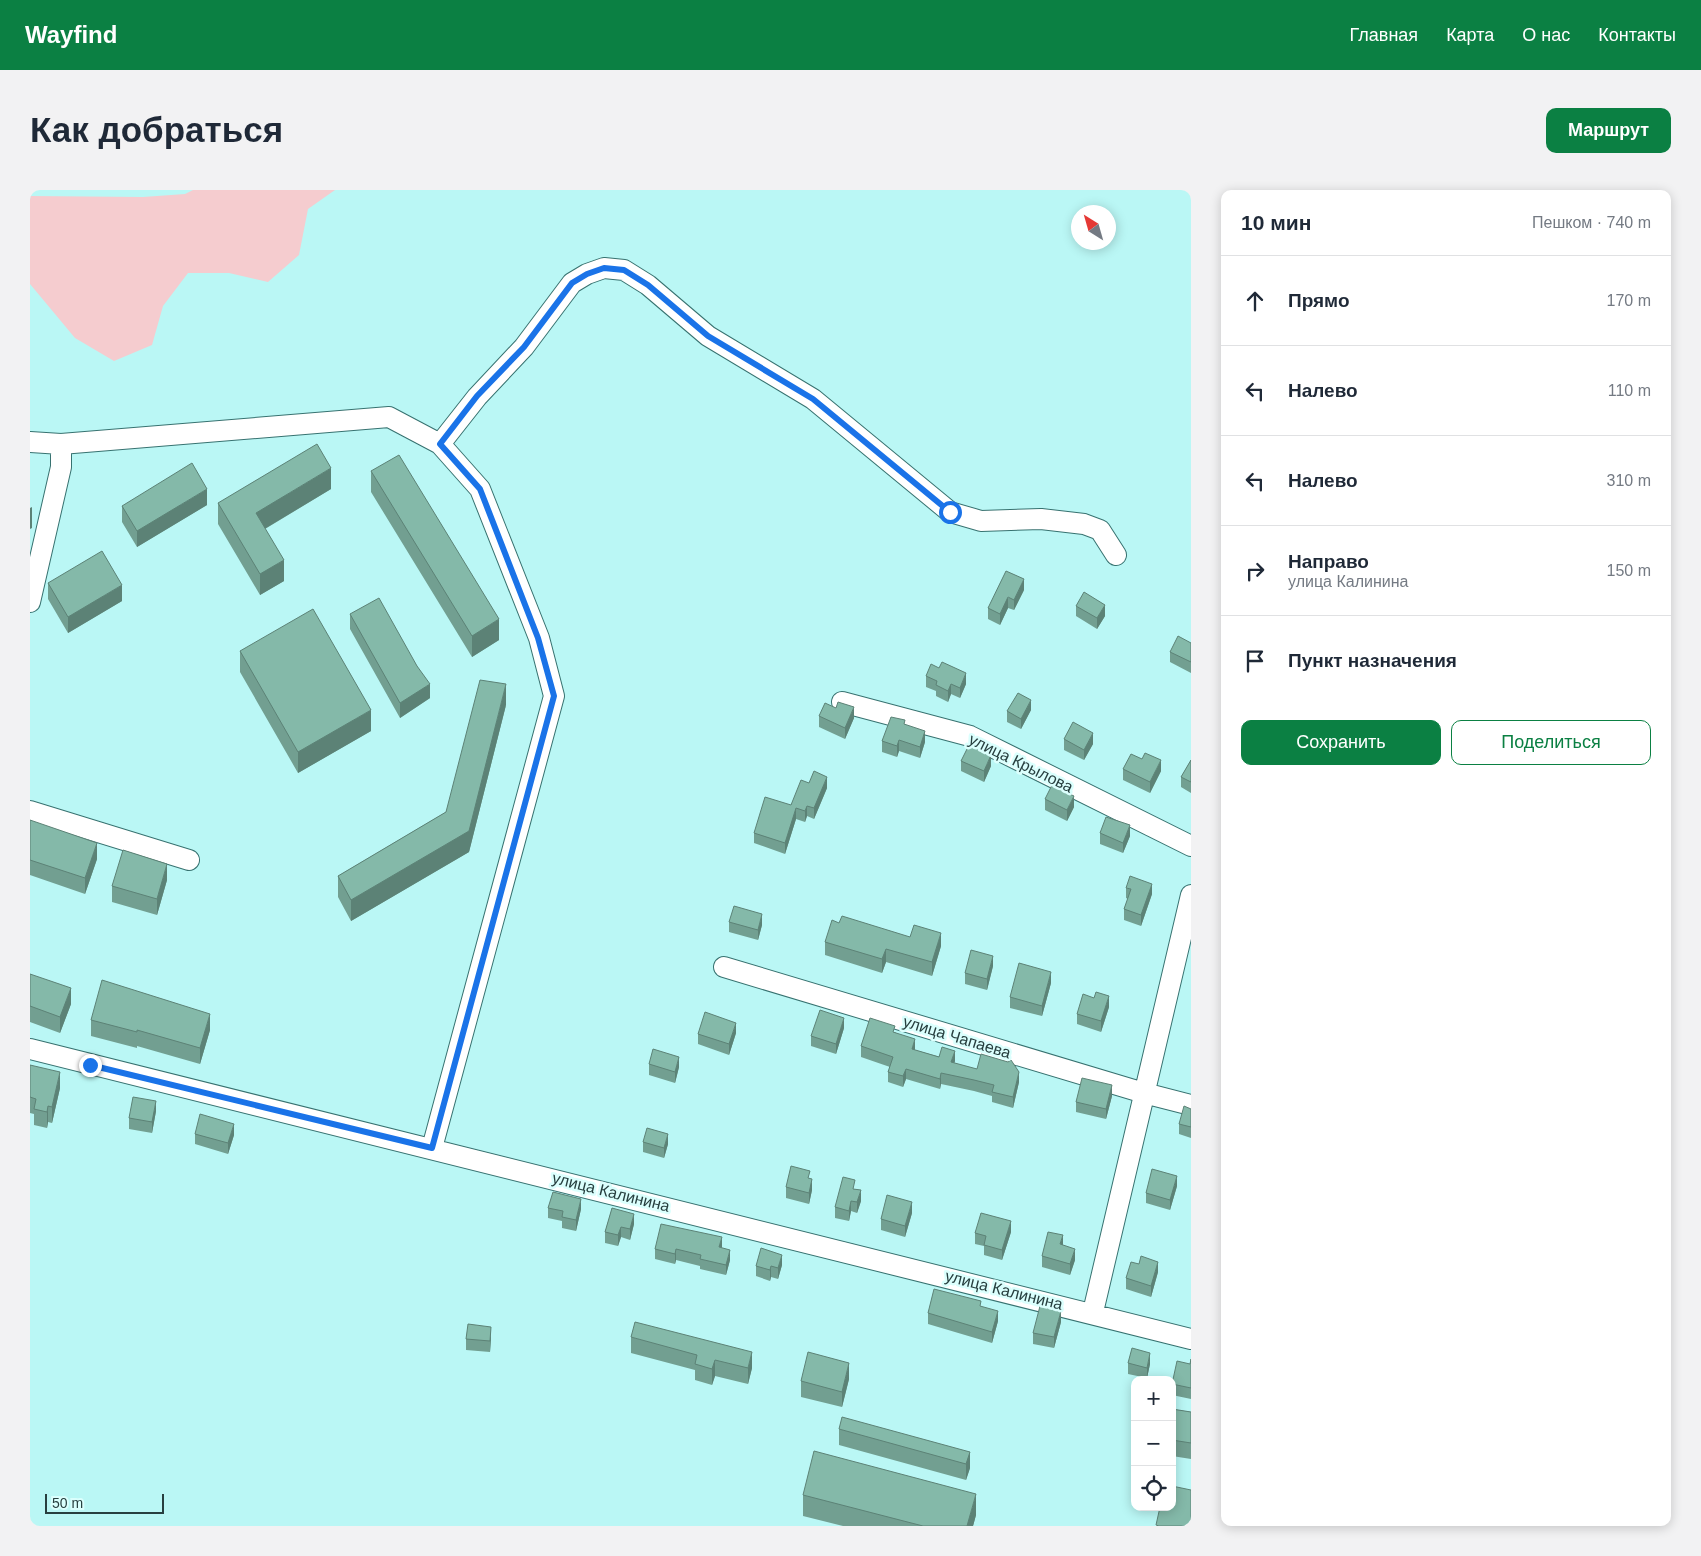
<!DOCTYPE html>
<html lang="ru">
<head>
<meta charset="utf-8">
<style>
	body { margin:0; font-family:Arial,sans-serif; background:#f2f2f3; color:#1f2937 }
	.controls { position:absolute; right:15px; bottom:15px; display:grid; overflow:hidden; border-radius:10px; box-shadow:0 2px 12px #0003 }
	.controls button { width:45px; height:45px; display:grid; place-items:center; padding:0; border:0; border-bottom:1px solid #e0e1e3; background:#fff; color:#1f2937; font:25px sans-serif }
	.compass { position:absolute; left:1041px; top:15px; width:45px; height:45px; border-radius:50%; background:#fff; box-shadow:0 2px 12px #0003; rotate:323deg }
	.scale { position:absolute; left:15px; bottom:12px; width:119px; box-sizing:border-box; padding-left:5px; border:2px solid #273f3f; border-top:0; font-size:14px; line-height:18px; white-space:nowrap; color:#273f3f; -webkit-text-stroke:4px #dbfffd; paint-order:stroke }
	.stop { position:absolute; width:15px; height:15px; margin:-11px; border:4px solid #1a73e8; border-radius:50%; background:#fff }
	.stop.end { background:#1a73e8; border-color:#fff; box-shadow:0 1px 5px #0008 }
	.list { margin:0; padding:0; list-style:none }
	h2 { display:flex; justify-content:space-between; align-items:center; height:65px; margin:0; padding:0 20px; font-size:21px }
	h2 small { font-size:16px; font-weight:400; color:#747a83 }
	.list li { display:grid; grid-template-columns:32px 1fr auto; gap:15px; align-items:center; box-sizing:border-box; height:90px; padding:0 20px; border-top:1px solid #e0e1e3 }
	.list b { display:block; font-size:19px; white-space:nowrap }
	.list p { margin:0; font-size:16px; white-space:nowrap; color:#747a83 }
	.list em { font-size:16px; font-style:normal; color:#747a83 }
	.actions { display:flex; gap:10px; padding:15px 20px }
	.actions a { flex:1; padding:11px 0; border:1px solid #0b8043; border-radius:10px; text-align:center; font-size:18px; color:#0b8043 }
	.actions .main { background:#0b8043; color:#fff }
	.icon { flex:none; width:28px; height:28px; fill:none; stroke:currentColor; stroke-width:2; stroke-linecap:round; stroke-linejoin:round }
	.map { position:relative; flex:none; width:1161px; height:1336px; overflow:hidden; border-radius:10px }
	header { display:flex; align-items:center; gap:30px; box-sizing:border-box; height:70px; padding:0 25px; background:#0b8043; color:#fff }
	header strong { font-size:24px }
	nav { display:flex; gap:28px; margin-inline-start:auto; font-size:18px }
	.intro { display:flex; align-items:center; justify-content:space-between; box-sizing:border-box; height:120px; padding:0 30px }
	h1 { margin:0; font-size:35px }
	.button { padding:12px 22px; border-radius:10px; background:#0b8043; color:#fff; font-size:18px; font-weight:700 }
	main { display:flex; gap:30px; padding:0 30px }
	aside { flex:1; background:#fff; border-radius:10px; box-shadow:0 2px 12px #0003 }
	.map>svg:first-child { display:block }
</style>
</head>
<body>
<header>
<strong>Wayfind</strong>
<nav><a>Главная</a><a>Карта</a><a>О нас</a><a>Контакты</a></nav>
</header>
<div class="intro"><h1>Как добраться</h1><a class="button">Маршрут</a></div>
<main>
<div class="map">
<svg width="1161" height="1336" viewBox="0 0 1161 1336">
	<rect width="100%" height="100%" fill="#baf7f5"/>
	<path fill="#f5cccf" d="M163 0H305L278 19 269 65 238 92 199 83H158L133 116 122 155 84 171 45 148 0 94V6L113 7 155 4Z"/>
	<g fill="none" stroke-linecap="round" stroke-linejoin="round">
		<defs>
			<path id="minor" d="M0 252 31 254 359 227 410 254 450 299 509 448 524 506 402 958
				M410 254 447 207 494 157 542 93 557 84 574 78 594 80 618 95 678 146 783 209 920 322 951 331 1011 329 1054 334 1070 340 1086 365
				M0 412 31 277V254
				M812 512 940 546 1161 656
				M0 621 159 670
				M694 777 1114 903 1161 915
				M0 859 1161 1149
				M1063 1122 1161 705"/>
		</defs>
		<use href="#minor" stroke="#377270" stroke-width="22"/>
		<use href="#minor" stroke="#fff" stroke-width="20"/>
	</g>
	<path fill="#729f91" d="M341 281 469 450 442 467 341 302Z
		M301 299 235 339 254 391 230 405 188 334V313Z
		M177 315 107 357 92 332V316Z
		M18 393 92 411 38 443 18 409Z
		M994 400 984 420 978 418 970 435 958 429V418Z
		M1046 416 1075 426 1067 439 1046 426Z
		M320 424 387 476 400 508 370 528 320 439Z
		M1161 453V483L1140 472V462Z
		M210 461 341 541 268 583 210 482Z
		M896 486 936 494 930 508 921 504 918 512 906 506V501L896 497Z
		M476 515 439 662 321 731 308 707V686L416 622Z
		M1001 520 991 539 977 532V521Z
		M789 526 824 528 815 549 789 537Z
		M875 534 895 552 890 568 869 561 867 567 852 562V551Z
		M1034 549 1063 554 1054 570 1034 560Z
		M1161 570V603L1151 597V587Z
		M931 571 961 576 954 592 931 581Z
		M1093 579 1131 581 1120 603 1093 590Z
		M779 593 797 598 784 629 777 626 775 632 766 629 755 664 724 653V643L761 615Z
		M1015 609 1044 617 1037 631 1015 620Z
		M0 630 67 669 55 704 0 685Z
		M1070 643 1100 646 1093 663 1070 654Z
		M137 690 127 725 82 712V696Z
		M1096 698 1122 704 1111 736 1094 730V719L1098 709 1096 708Z
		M699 732 732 735 728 750 699 742Z
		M809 733 911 756 902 786 856 772 852 783 795 765V752Z
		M963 776 957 800 935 794V783Z
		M0 784 41 814 30 843 0 832Z
		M1021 793 1012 826 980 818V807Z
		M1064 808 1079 817 1071 842 1047 834V824Z
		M61 830 180 840 170 874 107 856V858L61 846Z
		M814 838 806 864 781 856V846Z
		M865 842 885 860 925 871 924 873 989 892 983 918 962 912V906L944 901 911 894 910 899 876 889 873 897 858 892V882L860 877 831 867V856Z
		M706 843 699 865 668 854V844Z
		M619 874 649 877 645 893 619 885Z
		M0 875 30 898 22 933 18 932 17 938 4 935V924L0 923Z
		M1082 906 1076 929 1046 922V912Z
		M1161 919V948L1149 944V934Z
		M126 921 122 943 99 939V928Z
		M165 944 204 945 198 964 165 954Z
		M613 952 638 954 634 968 613 962Z
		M780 989 782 1000 779 1014 756 1008V997Z
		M1147 996 1140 1020 1116 1013V1003Z
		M825 999 831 1011 827 1023 821 1021 819 1031 805 1028V1017Z
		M518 1018 551 1019 546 1041 532 1038V1031L518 1028Z
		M582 1018 604 1034 600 1050 591 1047 588 1056 575 1053V1042Z
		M882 1023 875 1047 851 1040V1029Z
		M981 1042 972 1070 954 1065V1056L945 1054V1043Z
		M1033 1055 1045 1070 1040 1085 1012 1077V1066Z
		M692 1058 700 1070 696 1085 670 1079V1076L646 1070 645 1074 625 1069V1059Z
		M752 1075 748 1089 741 1087 740 1091 726 1086V1076Z
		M1128 1082 1121 1107 1096 1099V1088Z
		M898 1123 968 1131 962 1153 898 1134Z
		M1031 1132 1024 1158 1003 1154V1143Z
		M461 1147 460 1162 436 1160V1149Z
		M601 1147 722 1178 718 1194 685 1186 682 1195 665 1190V1180L601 1163Z
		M1161 1169V1209L1142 1205V1194L1160 1174Z
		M1098 1173 1120 1174 1117 1188 1098 1184Z
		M819 1189 812 1217 771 1207V1191Z
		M1142 1219 1161 1222V1269L1142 1266Z
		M809 1239 940 1262V1278L936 1290 809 1255Z
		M773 1305 946 1325 943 1336H813L773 1326Z"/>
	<path fill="#5c8276" d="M301 278V299L226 344V323Z
		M177 299V315L107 357V341Z
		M2 317V338L0 339V318Z
		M254 370V391L230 405V384Z
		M994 389V400L984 420V410Z
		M92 395V411L38 443V427Z
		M978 407V418L970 435V424Z
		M1075 415V426L1067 439V428Z
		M469 429V450L442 467V446Z
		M936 483V494L930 508V498Z
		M400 494V508L370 528V513Z
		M476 494V515L439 662 321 731V710L439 641Z
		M921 494V504L918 512V501Z
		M1001 510V520L991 539V529Z
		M824 517V528L815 549V538Z
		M341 520V541L268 583V562Z
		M895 541V552L890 568V557Z
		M1063 543V554L1054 570V560Z
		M869 550V561L867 567V556Z
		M961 565V576L954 592V581Z
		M1131 570V581L1120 603V592Z
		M797 587V598L784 629V618Z
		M1044 606V617L1037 631V620Z
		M777 616V626L775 632V621Z
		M766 618V629L755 664V653Z
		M1100 635V646L1093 663V653Z
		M67 653V669L55 704V688Z
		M137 674V690L127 725V709Z
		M1122 694V704L1111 736V725Z
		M732 724V735L728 750V740Z
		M911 743V756L902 786V772Z
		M856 759V772L852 783V769Z
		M963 766V776L957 800V789Z
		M1021 782V793L1012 826V816Z
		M41 798V814L30 843V827Z
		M1079 806V817L1071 842V831Z
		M180 824V840L170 874V858Z
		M814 828V838L806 864V854Z
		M706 833V843L699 865V854Z
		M885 849V860L882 870V859Z
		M925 861V871L921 883V872Z
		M649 867V877L645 893V882Z
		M876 879V889L873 897V886Z
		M30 882V898L22 933V917Z
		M989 882V892L983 918V907Z
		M911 883V894L910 899V889Z
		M1082 895V906L1076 929V919Z
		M126 911V921L122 943V932Z
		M18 916V932L17 938V922Z
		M204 934V945L198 964V953Z
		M638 944V954L634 968V958Z
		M1147 986V996L1140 1020V1010Z
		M782 989V1000L779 1014V1003Z
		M831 1000V1011L827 1023V1012Z
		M551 1009V1019L546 1041V1030Z
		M821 1011V1021L819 1031V1021Z
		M882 1012V1023L875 1047V1036Z
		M604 1024V1034L600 1050V1039Z
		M981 1031V1042L972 1070V1060Z
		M591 1037V1047L588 1056V1045Z
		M1033 1045V1056L1030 1054Z
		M692 1047V1058L689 1057Z
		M646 1059V1070L645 1074V1064Z
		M1045 1059V1070L1040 1085V1074Z
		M700 1060V1070L696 1085V1075Z
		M752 1065V1075L748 1089V1078Z
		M1128 1072V1082L1121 1107V1096Z
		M741 1076V1087L740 1091V1080Z
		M968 1121V1131L962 1153V1142Z
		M1031 1121V1132L1024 1158V1147Z
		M461 1137V1147L460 1162V1151Z
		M722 1162V1178L718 1194V1178Z
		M1120 1163V1174L1117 1188V1178Z
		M685 1170V1186L682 1195V1179Z
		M819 1173V1189L812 1217V1202Z
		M940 1262V1278L936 1290V1274Z
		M946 1304V1325L943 1336H937Z"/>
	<path fill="#84b9a9" stroke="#5c8276" d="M287 254 301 278 226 323 254 370 230 384 188 313Z
		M369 265 469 429 442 446 341 281Z
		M162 273 177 299 107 341 92 316Z
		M72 361 92 395 38 427 18 393Z
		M976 381 994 389 984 410 978 407 970 424 958 418Z
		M1054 402 1075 415 1067 428 1046 416Z
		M349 408 387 476 400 494 370 513 320 424Z
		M283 419 341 520 268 562 210 461Z
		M1148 446 1161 453V472L1140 462Z
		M912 472 936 483 930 498 921 494 918 501 906 495 907 491 896 486 901 474 909 478Z
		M450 490 476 494 439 641 321 710 308 686 416 622Z
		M988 503 1001 510 991 529 977 521Z
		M808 512 824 517 815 538 789 526 795 513 806 518Z
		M861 527 875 530 874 534 895 541 890 557 869 550 867 556 852 551Z
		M1043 532 1063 543 1054 560 1034 549Z
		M939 555 961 565 954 581 931 571Z
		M1115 563 1131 570 1120 592 1093 579 1101 564 1112 569Z
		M1161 570V592L1151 587Z
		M784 581 797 587 784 618 777 616 775 621 766 618 755 653 724 643 735 607 761 615 771 590 779 593Z
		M1024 591 1036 597 1033 601 1044 606 1037 620 1015 609Z
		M1076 627 1100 635 1093 653 1070 643Z
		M0 630 67 653 55 688 0 670Z
		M93 660 137 674 127 709 82 696Z
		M1100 686 1122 694 1111 725 1094 719 1101 699 1096 698Z
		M704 716 732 724 728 740 699 732Z
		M812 726 880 747 884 735 911 743 902 772 856 759 852 769 795 752 802 730 809 733Z
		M941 760 963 766 957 789 935 783Z
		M989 773 1021 782 1012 816 980 807Z
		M0 784 41 798 30 827 0 816Z
		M72 790 180 824 170 858 107 840V842L61 830Z
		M1066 802 1079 806 1071 831 1047 824 1053 804 1064 808Z
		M790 820 814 828 806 854 781 846Z
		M675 822 706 833 699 854 668 844Z
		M840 828 865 836 863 842 885 849 882 859 909 867 912 857 925 861 921 872 947 879 951 864 978 872 981 870 989 882 983 907 962 902 964 895 944 890 911 883 910 889 876 879 873 886 858 882 863 867 831 856Z
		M623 859 649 867 645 882 619 874Z
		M0 875 30 882 22 917 18 916 17 922 4 919 6 909 0 907Z
		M1052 888 1082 895 1076 919 1046 912Z
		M103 907 126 911 122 932 99 928Z
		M1154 916 1161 919V937L1149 934Z
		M170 924 204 934 198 953 165 944Z
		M617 938 638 944 634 958 613 952Z
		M761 976 780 981 778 988 782 989 779 1003 756 997Z
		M1122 979 1147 986 1140 1010 1116 1003Z
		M813 987 825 990 823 999 831 1000 827 1012 821 1011 819 1021 805 1017Z
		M523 1002 551 1009 546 1030 532 1027 533 1021 518 1018Z
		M857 1005 882 1012 875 1036 851 1029Z
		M582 1018 604 1024 600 1039 591 1037 588 1045 575 1042Z
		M951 1023 981 1031 972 1060 954 1055 956 1046 945 1043Z
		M631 1034 692 1047 689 1057 700 1060 696 1075 670 1069 671 1065 646 1059 645 1064 625 1059Z
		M1018 1042 1033 1045 1030 1054 1045 1059 1040 1074 1012 1066Z
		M731 1058 752 1065 748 1078 741 1076 740 1080 726 1076Z
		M1111 1066 1128 1072 1121 1096 1096 1088 1101 1072 1109 1074Z
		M904 1099 951 1111 950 1116 968 1121 962 1142 898 1123Z
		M1010 1116 1031 1121 1024 1147 1003 1143Z
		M605 1132 722 1162 718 1178 685 1170 682 1179 665 1174 667 1165 601 1147Z
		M438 1134 461 1137 460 1151 436 1149Z
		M1102 1158 1120 1163 1117 1178 1098 1173Z
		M778 1162 819 1173 812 1202 771 1191Z
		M1161 1169V1198L1142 1194 1147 1171 1160 1174Z
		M1142 1219 1161 1222V1253L1142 1250Z
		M812 1227 940 1262 936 1274 809 1239Z
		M784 1261 946 1304 937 1336H893L773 1305Z
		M1142 1296 1161 1300V1336H1129L1126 1335 1130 1317H1142Z"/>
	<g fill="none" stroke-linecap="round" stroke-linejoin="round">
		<path stroke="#1a73e8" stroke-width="6" d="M60 875 402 958 524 506 508 448 450 299 410 254 447 206 494 157 542 93 557 84 574 78 594 80 618 95 678 146 783 209 920 322"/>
	</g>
	<g text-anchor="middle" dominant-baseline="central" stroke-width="5" stroke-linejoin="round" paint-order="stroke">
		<g font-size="16" fill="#273f3f" stroke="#dbfffd">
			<text transform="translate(991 573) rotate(26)">улица Крылова</text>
			<text transform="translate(927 847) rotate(17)">улица Чапаева</text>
			<text transform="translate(581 1002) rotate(14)">улица Калинина</text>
			<text transform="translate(974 1100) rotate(14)">улица Калинина</text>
		</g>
	</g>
</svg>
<div class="controls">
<button>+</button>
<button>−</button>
<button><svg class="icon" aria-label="locate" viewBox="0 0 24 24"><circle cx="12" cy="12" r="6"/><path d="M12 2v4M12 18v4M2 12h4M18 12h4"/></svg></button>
</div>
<svg class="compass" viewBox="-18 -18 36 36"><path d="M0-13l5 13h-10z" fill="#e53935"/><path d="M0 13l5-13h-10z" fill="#747a83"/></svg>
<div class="scale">50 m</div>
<div class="stop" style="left:920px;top:322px"></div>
<div class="stop end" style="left:60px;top:875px"></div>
</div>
<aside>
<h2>10 мин<small>Пешком · 740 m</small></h2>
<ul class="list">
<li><svg class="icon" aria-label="ahead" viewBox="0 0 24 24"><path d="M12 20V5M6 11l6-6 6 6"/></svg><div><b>Прямо</b></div><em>170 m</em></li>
<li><svg class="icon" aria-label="left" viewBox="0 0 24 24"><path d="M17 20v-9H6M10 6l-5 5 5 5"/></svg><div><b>Налево</b></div><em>110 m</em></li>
<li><svg class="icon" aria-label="left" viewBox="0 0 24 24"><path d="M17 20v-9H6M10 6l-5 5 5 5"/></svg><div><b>Налево</b></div><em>310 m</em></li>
<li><svg class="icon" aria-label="right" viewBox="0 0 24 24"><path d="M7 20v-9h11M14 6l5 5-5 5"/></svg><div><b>Направо</b><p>улица Калинина</p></div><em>150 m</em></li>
<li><svg class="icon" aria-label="arrive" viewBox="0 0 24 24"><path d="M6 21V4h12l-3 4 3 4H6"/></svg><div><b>Пункт назначения</b></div></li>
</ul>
<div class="actions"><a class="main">Сохранить</a><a>Поделиться</a></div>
</aside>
</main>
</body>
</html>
